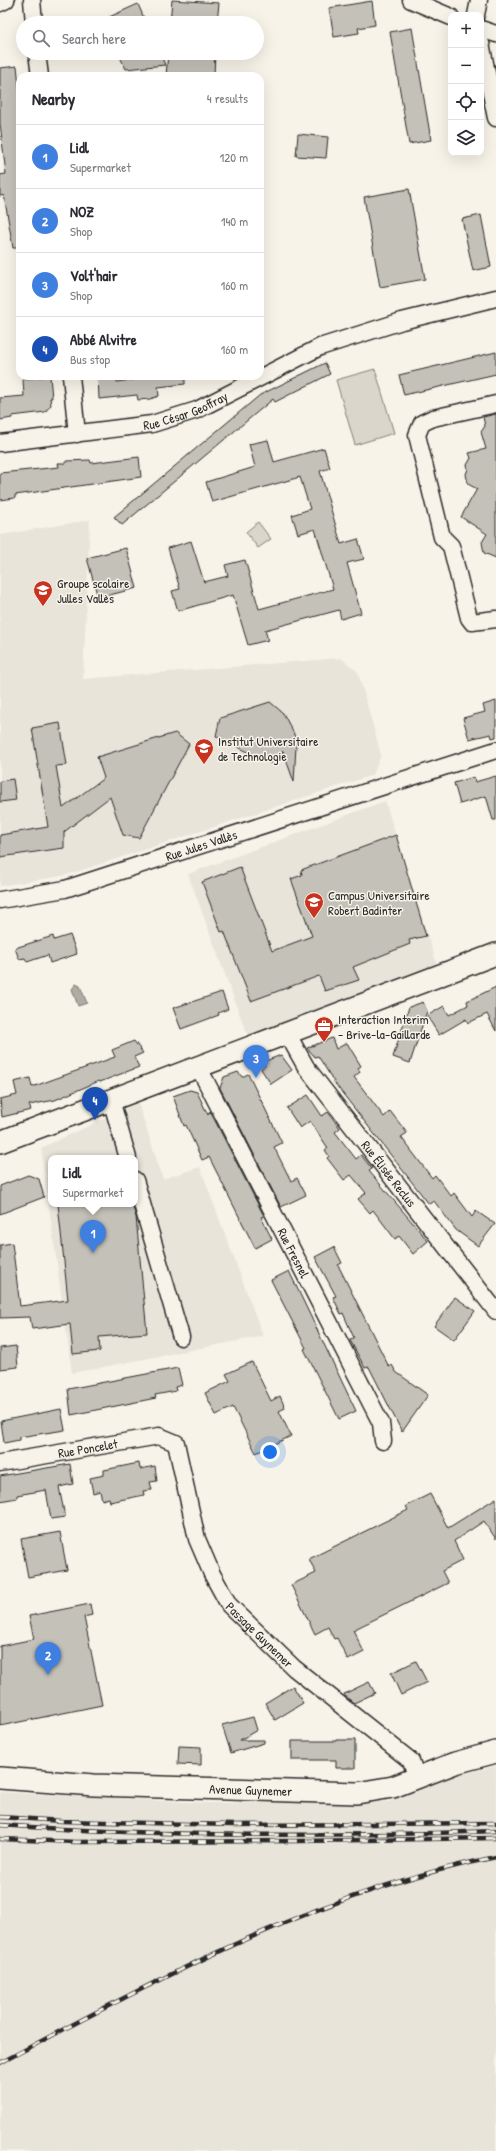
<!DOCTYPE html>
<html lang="en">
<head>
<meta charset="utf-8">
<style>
	body { margin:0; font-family:"Patrick Hand",sans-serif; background:#f7f7f7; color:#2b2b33 }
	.controls { position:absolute; right:12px; top:12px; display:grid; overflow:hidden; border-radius:8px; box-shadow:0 4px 16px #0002 }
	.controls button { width:36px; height:36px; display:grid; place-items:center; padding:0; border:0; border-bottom:1px solid #e1e1e2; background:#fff; color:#2b2b33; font:20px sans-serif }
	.you { position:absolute; left:270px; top:1452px; width:14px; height:14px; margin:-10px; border:3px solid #fff; border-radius:50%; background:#1a73e8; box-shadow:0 0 0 6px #1a73e833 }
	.badge { display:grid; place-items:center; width:26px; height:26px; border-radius:50%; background:#c8321e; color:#fff; font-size:13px; font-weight:700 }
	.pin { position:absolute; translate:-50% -33px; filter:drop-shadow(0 1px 2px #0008) }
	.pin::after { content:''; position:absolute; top:21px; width:14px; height:12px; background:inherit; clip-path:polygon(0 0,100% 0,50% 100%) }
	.popup { position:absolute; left:48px; top:1155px; width:90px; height:52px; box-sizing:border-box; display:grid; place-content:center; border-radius:8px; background:#fff; filter:drop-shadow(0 1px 3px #0005); font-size:13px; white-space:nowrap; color:#7c7c81 }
	.popup b { font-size:15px; color:#2b2b33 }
	.popup::after { content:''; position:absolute; left:50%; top:100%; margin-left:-8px; border:8px solid transparent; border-top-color:#fff }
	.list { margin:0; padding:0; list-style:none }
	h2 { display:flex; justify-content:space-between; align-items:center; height:52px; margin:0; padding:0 16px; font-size:17px }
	h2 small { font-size:13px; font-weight:400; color:#7c7c81 }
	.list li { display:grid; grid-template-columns:26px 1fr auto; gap:12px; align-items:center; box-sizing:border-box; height:64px; padding:0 16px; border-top:1px solid #e1e1e2 }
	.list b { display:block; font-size:15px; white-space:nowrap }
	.list p { margin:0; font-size:13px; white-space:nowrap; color:#7c7c81 }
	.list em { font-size:13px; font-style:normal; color:#7c7c81 }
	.icon { flex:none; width:22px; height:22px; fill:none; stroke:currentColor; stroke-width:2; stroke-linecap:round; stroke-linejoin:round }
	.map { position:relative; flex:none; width:496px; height:2151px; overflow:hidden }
	.search { position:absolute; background:#fff; box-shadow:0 4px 16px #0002; left:16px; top:16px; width:248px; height:44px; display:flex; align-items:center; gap:10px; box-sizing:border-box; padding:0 14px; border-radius:22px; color:#7c7c81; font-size:15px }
	.panel { position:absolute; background:#fff; box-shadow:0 4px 16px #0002; left:16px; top:72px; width:248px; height:308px; border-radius:12px }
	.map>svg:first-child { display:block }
</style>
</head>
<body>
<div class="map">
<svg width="496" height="2151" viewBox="0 0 496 2151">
	<rect width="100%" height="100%" fill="#f7f3e8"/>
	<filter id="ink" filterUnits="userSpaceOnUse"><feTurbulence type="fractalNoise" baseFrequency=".025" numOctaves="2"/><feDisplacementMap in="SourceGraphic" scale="8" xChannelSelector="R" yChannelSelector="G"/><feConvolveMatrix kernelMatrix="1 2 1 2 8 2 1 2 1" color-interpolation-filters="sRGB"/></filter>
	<g filter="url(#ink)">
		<path fill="#e8e4da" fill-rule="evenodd" d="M90 520 83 679 341 658 358 672 381 755 373 775 67 875 0 886V535Z
			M385 801 437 965 248 1037 188 874Z
			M138 1103 163 1179 200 1167 263 1336 72 1373 41 1148ZM51 1158H135V1204H51Z
			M496 1766V2151H0V1792L207 1803 388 1802 461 1774Z"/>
		<path fill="#dad6cc" stroke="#82807c" d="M375 369 394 433 355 445 336 380Z
			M258 522 271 539 258 548 246 532Z"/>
		<path fill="#afaca4" stroke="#7a7874" d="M76 984 80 986 87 1003 78 1006 72 989Z"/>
		<path fill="#c4c1b9" stroke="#2b2b2b" d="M172 0 219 3 217 23H170Z
			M372 1 375 25 358 28 359 33 334 37 329 8Z
			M138 4 146 23H96Z
			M412 28 431 140 409 144 390 32Z
			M160 53 165 65 126 69 120 57Z
			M168 53H215L214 76H166Z
			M17 66 20 96V248H13L4 195 0 196V175L6 174 0 123V68Z
			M298 134 328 137 326 158 296 156Z
			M409 189 425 279 380 287 364 197Z
			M481 215 491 267 473 271 462 219Z
			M496 352V374L404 395 399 375Z
			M325 363 330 374 275 402 273 399 122 525 114 517 260 395Z
			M50 376 52 398H50L51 405 45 412 12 416V418L0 420V398L24 396 23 379Z
			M98 376H116L117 382 145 378 144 376H185V384L158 387 159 396 150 399 138 400 137 395 99 399Z
			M496 414V558L484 553 482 542 487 534 461 517 477 489 468 484 466 474 468 469 467 465 471 458 469 453 486 449 481 432 485 426 483 417Z
			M268 440 274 462 324 448 330 468 320 471 341 544 358 539 364 559 347 563 361 613 341 619 339 610 265 630 268 640 248 645 233 595 178 611 172 591 180 589 168 548 191 541 204 582 228 576 225 565 245 560 259 609 333 589 315 529 298 534 292 515 310 509 300 477 212 502 206 482 255 467 249 444Z
			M139 457 141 477 15 495V498L0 500V473L59 467 58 463H66V461L90 460 91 463Z
			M126 548 137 588 98 598 87 558Z
			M496 701V737L492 738 491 734 469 739 463 718 485 712 483 705Z
			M270 702 283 713 294 734 296 746 294 782 283 751 276 766 216 736 220 718Z
			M60 723 67 765 56 766 63 808 104 778 97 757 175 733 189 744 139 838 123 835 110 797 64 832V848L0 857V835L48 827 32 728Z
			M496 776V820H493L486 796 460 804 454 783 474 777 475 782Z
			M13 779 16 800 0 802V781Z
			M396 835 426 936 409 940 410 944 353 967 359 980 325 991 319 976 251 1001 224 931 221 932 202 882 240 867 272 951 312 936 291 879 302 875 301 870Z
			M70 935 77 954 50 963 48 955 27 962 25 958 19 959 15 948 53 936 54 940Z
			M496 987V1031L487 1014 468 1023 466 1019 439 1035 427 1016 444 1006 449 1015 468 1005 467 1001Z
			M222 992 228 1009 218 1013 219 1015 181 1029 173 1008Z
			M423 1002 427 1011 410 1063 393 1057 409 1007Z
			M332 1038 336 1049 347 1043 361 1066 358 1068 360 1072 354 1077 384 1117 390 1111 407 1133 401 1137 432 1178 435 1175 451 1196 454 1193 472 1217 476 1211 495 1224 478 1246 456 1230 434 1201 429 1204 336 1085 318 1056 315 1057 307 1048Z
			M134 1041 143 1053 134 1057 139 1067 100 1082 99 1081 55 1100 29 1105 31 1110 2 1117 0 1099 17 1095 14 1082 30 1078 32 1087 115 1057 112 1050Z
			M281 1055 292 1070 271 1084 261 1069 265 1066 263 1062Z
			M238 1072 242 1077 248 1074 282 1143 274 1147 291 1181 297 1178 306 1195 281 1207 220 1088 224 1077Z
			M190 1090 197 1092 208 1115 210 1111 264 1216 261 1217 272 1239 255 1248 209 1157 202 1160 186 1125 184 1126 173 1096Z
			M308 1095 322 1116 328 1112 340 1128 335 1132 356 1159 361 1155 372 1169 369 1171 428 1241 413 1254 399 1236 395 1239 373 1210 370 1213 358 1199 366 1193 351 1175 344 1180 327 1158 329 1156 325 1150 328 1148 310 1121 300 1128 287 1108Z
			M28 1175 39 1179 44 1197 0 1214V1186Z
			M58 1204H132L136 1217 147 1333 99 1337 100 1351 73 1354 70 1324 32 1329 30 1317 0 1318V1245L12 1243 20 1306 68 1300Z
			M334 1247 342 1263 338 1265 389 1367 392 1365 396 1372 428 1395 402 1432 369 1367 365 1368 350 1340 354 1338 343 1313 341 1314 333 1297 336 1296 315 1257Z
			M289 1271 356 1411 339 1419 304 1349 306 1348 271 1280Z
			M455 1297 475 1311 454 1340 434 1326Z
			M16 1346 18 1367 0 1369V1348Z
			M252 1362 271 1401 280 1396 285 1408 279 1411 291 1436 256 1453 233 1407 216 1415 205 1393 230 1381 226 1374Z
			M178 1368 182 1385 175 1387 176 1391 155 1395 156 1398 71 1415 68 1389Z
			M61 1409 65 1430 19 1437V1440L4 1443 1 1421Z
			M139 1463 140 1469 155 1466 157 1481 150 1482 152 1490 143 1491 144 1495 110 1502 109 1498 102 1500 100 1491 93 1493 90 1478 104 1475V1470Z
			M70 1464 73 1484 59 1487 65 1517 51 1519 46 1490 17 1495V1498L0 1501V1476Z
			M430 1494 448 1528 496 1498V1539L484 1521 454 1541 463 1560 442 1571 448 1583 353 1630 364 1652 348 1660 337 1638 334 1639 328 1627 315 1634 291 1585 316 1573 309 1559 408 1510 406 1506Z
			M60 1532 67 1570 28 1577 21 1539Z
			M90 1604 92 1615 84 1617 102 1705 0 1726V1646L34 1639 29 1616Z
			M416 1661 427 1682 401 1695 391 1673Z
			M369 1682 375 1693 354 1703 346 1697 344 1694Z
			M293 1686 303 1703 275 1720 265 1703Z
			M253 1717 257 1730 240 1740H264V1743L231 1753 222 1725Z
			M336 1740H355V1768H336V1760H292V1741H336Z
			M179 1746 201 1747V1765L178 1764Z"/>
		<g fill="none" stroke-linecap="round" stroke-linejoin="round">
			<defs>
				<g id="minor">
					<path d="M32 0 34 23"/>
					<path d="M411 0 451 17"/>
					<path d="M0 3 6 0"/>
					<path d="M476 15 479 0"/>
					<path d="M481 29 496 34"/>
					<path d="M481 43 496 118"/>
					<path d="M37 53 40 76"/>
					<path d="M71 376 77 434"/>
					<path d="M496 404 433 418 422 423 417 435 442 537 451 546 469 618 472 622 496 619"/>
					<path id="s1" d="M0 443 152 424 197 410 320 347 402 321 496 298"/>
					<path id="s2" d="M0 900 65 889 496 750"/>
					<path id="s3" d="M287 1033 306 1067 496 1311"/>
					<path id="s4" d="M198 1066 381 1423 383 1441"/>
					<path d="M111 1100 128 1158"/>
					<path d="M135 1180 181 1337"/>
					<path id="s5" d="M0 1463 159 1436 176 1443 197 1539 212 1574 229 1605 294 1668 411 1761 417 1778"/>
				</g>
				<g id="major">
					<path d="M0 1142 496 954"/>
					<path id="s6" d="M0 1778 94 1785 357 1793 393 1787 455 1763 496 1752"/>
				</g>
			</defs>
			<use href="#minor" stroke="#2b2b2b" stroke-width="19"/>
			<use href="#major" stroke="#2b2b2b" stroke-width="24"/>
			<use href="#minor" stroke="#f7f3e8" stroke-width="16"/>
			<use href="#major" stroke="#f7f3e8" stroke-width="21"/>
			<defs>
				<path id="rail" d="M0 1817 62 1821 233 1825 496 1823
					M0 1825C165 1837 331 1837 496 1831
					M0 1839 76 1842 298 1841 496 1838
					M0 2063C159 1979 318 1892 496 1857"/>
			</defs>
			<use href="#rail" stroke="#2b2b2b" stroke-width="4.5"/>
			<use href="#rail" stroke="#f7f3e8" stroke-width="3" stroke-dasharray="9" stroke-linecap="butt"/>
		</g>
	</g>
	<defs>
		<symbol id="school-pin" viewBox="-11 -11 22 30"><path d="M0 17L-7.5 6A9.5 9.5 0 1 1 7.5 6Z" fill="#c8321e" stroke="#f7f3e8"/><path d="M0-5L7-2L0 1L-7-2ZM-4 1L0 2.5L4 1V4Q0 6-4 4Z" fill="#fff"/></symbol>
		<symbol id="university-pin" viewBox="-11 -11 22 30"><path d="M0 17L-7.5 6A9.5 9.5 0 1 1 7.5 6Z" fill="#c8321e" stroke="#f7f3e8"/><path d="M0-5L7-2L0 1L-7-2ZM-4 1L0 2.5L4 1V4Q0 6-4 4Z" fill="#fff"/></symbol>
		<symbol id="office-pin" viewBox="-11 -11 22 30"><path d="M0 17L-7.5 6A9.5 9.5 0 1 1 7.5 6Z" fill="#c8321e" stroke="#f7f3e8"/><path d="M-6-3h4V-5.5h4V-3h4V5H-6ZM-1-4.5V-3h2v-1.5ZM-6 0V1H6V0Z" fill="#fff"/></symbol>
	</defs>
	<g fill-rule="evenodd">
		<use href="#school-pin" x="32" y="579" width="22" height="30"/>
		<use href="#university-pin" x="193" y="737" width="22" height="30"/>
		<use href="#university-pin" x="303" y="891" width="22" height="30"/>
		<use href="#office-pin" x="313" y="1015" width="22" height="30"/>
	</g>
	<g text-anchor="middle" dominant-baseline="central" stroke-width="3" stroke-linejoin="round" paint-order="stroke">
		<g font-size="13" fill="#2b2b2b" stroke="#f7f3e8">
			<text stroke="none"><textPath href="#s1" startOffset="189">Rue César Geoffray</textPath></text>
			<text stroke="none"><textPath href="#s2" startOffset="209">Rue Jules Vallès</textPath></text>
			<text stroke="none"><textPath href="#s3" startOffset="174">Rue Élisée Reclus</textPath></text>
			<text stroke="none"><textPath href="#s4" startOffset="210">Rue Fresnel</textPath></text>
			<text stroke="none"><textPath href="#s5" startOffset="89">Rue Poncelet</textPath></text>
			<text stroke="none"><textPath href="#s5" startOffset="394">Passage Guynemer</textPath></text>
			<text stroke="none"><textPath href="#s6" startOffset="251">Avenue Guynemer</textPath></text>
		</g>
		<g font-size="13" fill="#2b2b2b" stroke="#f7f3e8" text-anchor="start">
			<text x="57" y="583">Groupe scolaire<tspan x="57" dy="15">Julles Vallès</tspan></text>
			<text x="218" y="741">Institut Universitaire<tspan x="218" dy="15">de Technologie</tspan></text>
			<text x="328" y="895">Campus Universitaire<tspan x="328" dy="15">Robert Badinter</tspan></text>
			<text x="338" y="1019">Interaction Interim<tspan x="338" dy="15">- Brive-la-Gaillarde</tspan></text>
		</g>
	</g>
</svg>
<div class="controls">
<button>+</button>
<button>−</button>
<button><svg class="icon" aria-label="locate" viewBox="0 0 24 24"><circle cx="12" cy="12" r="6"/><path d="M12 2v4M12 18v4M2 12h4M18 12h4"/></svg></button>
<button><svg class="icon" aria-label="layers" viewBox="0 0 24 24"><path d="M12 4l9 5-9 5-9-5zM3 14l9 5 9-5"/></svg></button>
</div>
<div class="you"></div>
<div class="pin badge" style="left:93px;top:1253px;background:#3f7fe0">1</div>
<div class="popup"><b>Lidl</b>Supermarket</div>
<div class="pin badge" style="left:48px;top:1675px;background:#3f7fe0">2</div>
<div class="pin badge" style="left:256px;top:1078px;background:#3f7fe0">3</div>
<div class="pin badge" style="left:95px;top:1120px;background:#1a4fb4">4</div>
<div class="search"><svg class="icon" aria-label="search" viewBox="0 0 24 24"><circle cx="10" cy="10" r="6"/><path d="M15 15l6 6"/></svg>Search here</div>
<section class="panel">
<h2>Nearby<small>4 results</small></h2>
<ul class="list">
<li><span class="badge" style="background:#3f7fe0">1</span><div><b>Lidl</b><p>Supermarket</p></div><em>120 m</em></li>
<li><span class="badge" style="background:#3f7fe0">2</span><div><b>NOZ</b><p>Shop</p></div><em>140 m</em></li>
<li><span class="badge" style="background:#3f7fe0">3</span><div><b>Volt'hair</b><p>Shop</p></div><em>160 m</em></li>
<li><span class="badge" style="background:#1a4fb4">4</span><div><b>Abbé Alvitre</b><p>Bus stop</p></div><em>160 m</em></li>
</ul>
</section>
</div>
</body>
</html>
